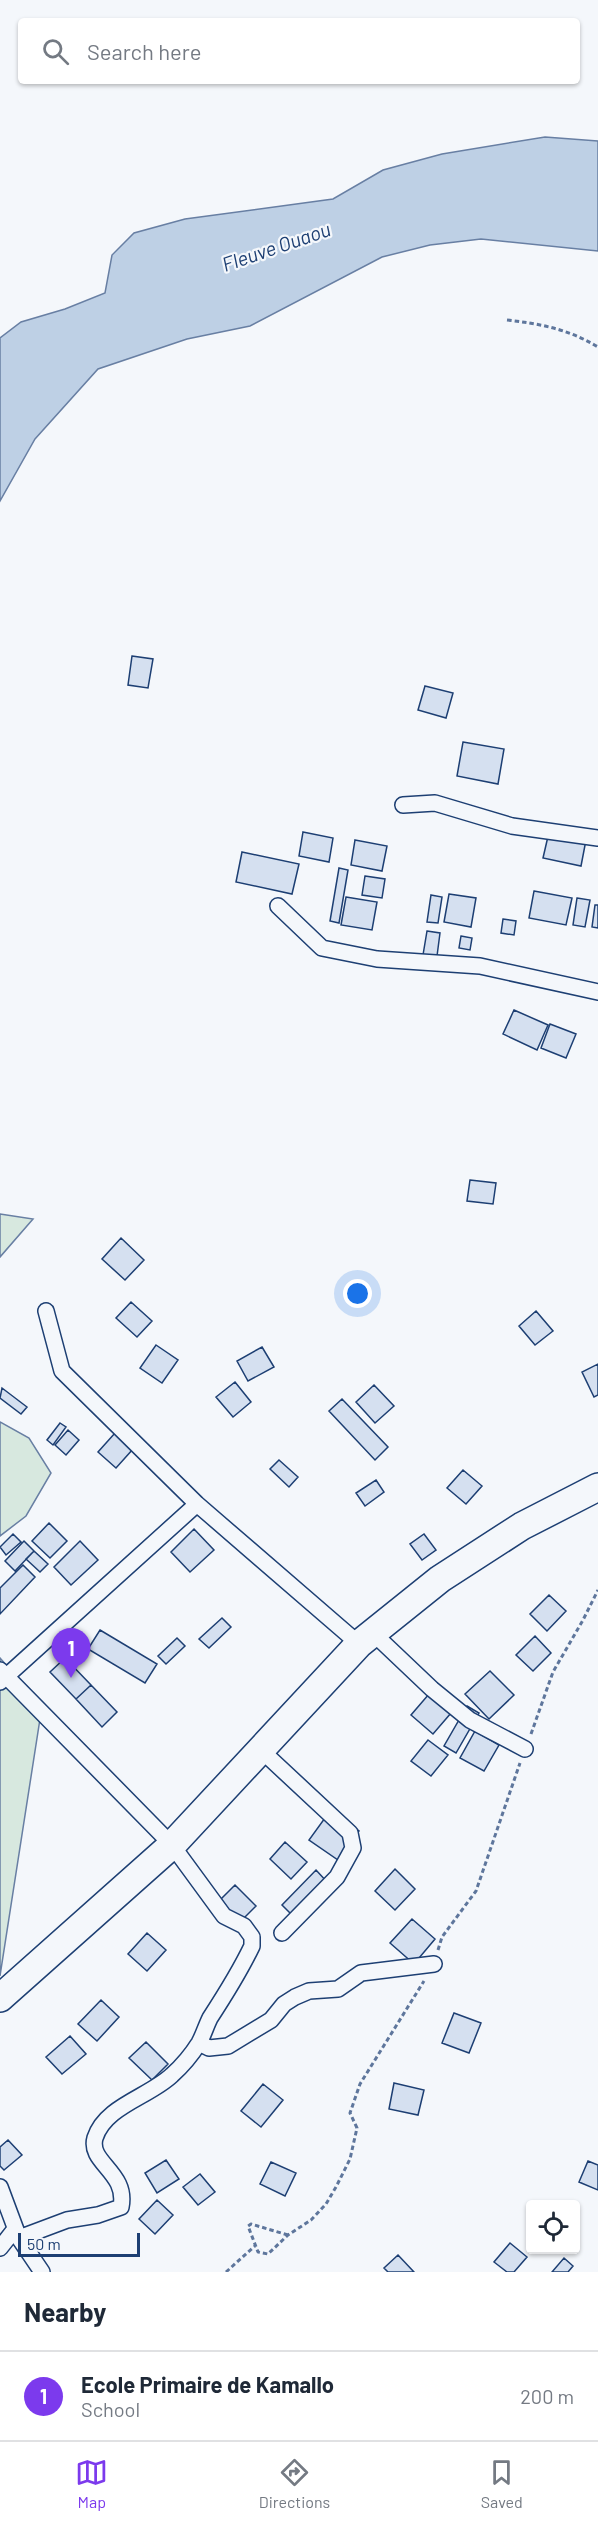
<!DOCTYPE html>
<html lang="en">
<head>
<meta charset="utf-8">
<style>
	body { margin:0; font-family:Barlow,sans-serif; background:#f6f6f7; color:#1f2937 }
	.controls { position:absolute; right:18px; bottom:18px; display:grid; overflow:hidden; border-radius:6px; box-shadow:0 2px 4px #0004 }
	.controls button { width:54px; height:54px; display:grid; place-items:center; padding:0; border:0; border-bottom:2px solid #e0e1e3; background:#fff; color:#1f2937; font:30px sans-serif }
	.scale { position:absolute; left:18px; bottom:15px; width:122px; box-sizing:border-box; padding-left:6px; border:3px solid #1d3f73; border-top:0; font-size:16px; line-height:21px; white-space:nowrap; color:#1d3f73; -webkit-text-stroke:4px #f4f7fb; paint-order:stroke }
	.you { position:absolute; left:358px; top:1294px; width:21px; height:21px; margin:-15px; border:4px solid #fff; border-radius:50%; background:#1a73e8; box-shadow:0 0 0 9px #1a73e833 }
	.badge { display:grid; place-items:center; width:39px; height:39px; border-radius:50%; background:#7c3aed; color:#fff; font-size:20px; font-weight:700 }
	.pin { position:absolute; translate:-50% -50px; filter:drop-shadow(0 2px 3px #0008) }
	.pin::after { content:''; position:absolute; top:32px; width:21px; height:18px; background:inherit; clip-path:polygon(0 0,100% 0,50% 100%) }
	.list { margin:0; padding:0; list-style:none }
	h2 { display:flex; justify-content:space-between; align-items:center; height:78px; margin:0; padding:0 24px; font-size:26px }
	h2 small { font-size:20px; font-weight:400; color:#747a83 }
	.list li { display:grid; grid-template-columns:39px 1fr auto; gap:18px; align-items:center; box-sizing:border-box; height:90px; padding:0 24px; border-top:2px solid #e0e1e3 }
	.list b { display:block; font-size:22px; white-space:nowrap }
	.list p { margin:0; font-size:20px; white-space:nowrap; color:#747a83 }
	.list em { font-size:20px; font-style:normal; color:#747a83 }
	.icon { flex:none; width:33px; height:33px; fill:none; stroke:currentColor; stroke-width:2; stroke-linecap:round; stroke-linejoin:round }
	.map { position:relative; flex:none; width:598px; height:2272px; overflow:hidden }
	.search { position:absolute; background:#fff; box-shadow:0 2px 4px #0004; left:18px; right:18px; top:18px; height:66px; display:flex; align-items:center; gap:15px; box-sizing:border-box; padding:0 21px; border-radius:6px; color:#747a83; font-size:22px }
	.sheet { height:168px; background:#fff }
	nav { display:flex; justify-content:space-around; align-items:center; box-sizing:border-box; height:84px; border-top:2px solid #e0e1e3; background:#fff; font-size:16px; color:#747a83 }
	nav a { display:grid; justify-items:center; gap:3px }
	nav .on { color:#7c3aed }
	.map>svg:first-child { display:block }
</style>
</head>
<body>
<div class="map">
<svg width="598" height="2272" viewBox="0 0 598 2272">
	<rect width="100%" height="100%" fill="#f4f7fb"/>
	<path fill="#d7e8df" stroke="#687fa3" stroke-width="1.5" d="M0 1214 33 1219 0 1257Z
		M0 1422 29 1438 51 1473 26 1516 0 1536Z
		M0 1658 42 1706 0 1976Z"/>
	<path fill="#bed0e5" stroke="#687fa3" stroke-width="1.5" d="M545 137 598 141V251L481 239 430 245 382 257 250 326 187 339 98 369 35 439 0 501V338L21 322 65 309 105 293 112 255 134 233 185 219 333 199 383 170 442 154Z"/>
	<path fill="#d5e0f0" stroke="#1d3f73" stroke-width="1.5" d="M132 656 153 659 148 688 128 685Z
		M425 686 453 693 446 718 418 710Z
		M463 742 504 749 498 784 457 776Z
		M303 832 333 838 329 862 299 856Z
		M549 832 586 840 581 866 543 858Z
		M355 840 387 846 382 871 351 865Z
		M242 852 299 864 292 894 236 882Z
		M339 868 348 870 339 923 330 921Z
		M365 876 385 879 382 898 362 895Z
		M534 891 572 898 566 925 529 918Z
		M449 894 476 898 471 927 444 922Z
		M431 895 442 897 438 923 427 922Z
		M346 897 377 902 372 930 341 925Z
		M577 898 590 900 585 927 573 925Z
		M595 905H598V928L592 927Z
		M503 919 516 921 514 935 501 933Z
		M427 931 440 933 437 956 423 955Z
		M461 936 472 938 470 950 459 948Z
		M514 1010 548 1025 537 1050 503 1034Z
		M550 1024 576 1034 566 1058 541 1048Z
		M470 1180 496 1183 493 1204 467 1201Z
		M121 1238 144 1260 125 1280 102 1259Z
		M131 1302 152 1321 137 1337 116 1318Z
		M536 1311 553 1331 535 1345 519 1326Z
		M156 1345 178 1360 162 1383 140 1368Z
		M262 1347 274 1367 248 1381 237 1361Z
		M598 1364V1395L594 1397 582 1372Z
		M235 1382 251 1402 233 1417 216 1397Z
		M374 1385 394 1406 375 1423 356 1402Z
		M2 1388 27 1407 21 1414 0 1398Z
		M342 1399 388 1447 375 1460 329 1411Z
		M60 1423 66 1427 53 1445 47 1440Z
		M68 1430 79 1440 66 1455 55 1445Z
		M115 1433 133 1449 116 1468 98 1452Z
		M279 1460 298 1477 289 1487 270 1469Z
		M463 1470 482 1486 466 1504 447 1488Z
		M376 1480 384 1492 365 1506 356 1493Z
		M49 1523 67 1541 50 1558 32 1541Z
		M194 1529 214 1550 190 1572 171 1552Z
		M13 1534 21 1542 6 1555 0 1547Z
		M424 1534 436 1550 422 1560 410 1544Z
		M24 1541 34 1551 15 1571 5 1561Z
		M80 1541 98 1560 71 1585 54 1567Z
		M34 1551 48 1564 40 1572 26 1559Z
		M23 1565 35 1577 0 1614V1588Z
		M549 1595 566 1611 547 1631 530 1614Z
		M222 1618 231 1627 209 1648 199 1639Z
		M100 1630 157 1664 145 1683 88 1649Z
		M535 1636 551 1653 533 1671 516 1655Z
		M177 1638 185 1646 166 1664 158 1656Z
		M65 1658 91 1685 76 1699 50 1672Z
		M490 1671 514 1695 489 1719 465 1694Z
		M91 1685 117 1712 102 1727 76 1699Z
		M429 1694 451 1713 433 1734 411 1715Z
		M467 1706 479 1713 456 1753 444 1746Z
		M475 1731 499 1745 484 1771 460 1758Z
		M428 1740 448 1755 431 1776 411 1761Z
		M330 1811 359 1831 338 1860 309 1840Z
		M285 1842 307 1862 291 1879 270 1859Z
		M395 1869 415 1889 395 1910 375 1891Z
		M316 1870 328 1883 294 1917 282 1905Z
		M235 1885 256 1906 240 1922 219 1901Z
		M412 1919 435 1939 414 1964 390 1943Z
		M147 1933 166 1950 147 1971 128 1954Z
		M101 2000 119 2017 97 2041 78 2024Z
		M454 2013 481 2023 469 2053 442 2043Z
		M70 2036 86 2054 62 2074 46 2057Z
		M146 2042 168 2064 152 2080 129 2058Z
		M394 2083 424 2090 418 2115 389 2109Z
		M263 2084 283 2100 261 2127 241 2111Z
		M8 2140 22 2155 4 2170 0 2166V2147Z
		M166 2160 179 2179 157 2193 145 2173Z
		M588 2161 598 2165V2190L579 2182Z
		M271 2162 296 2173 285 2196 260 2184Z
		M200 2174 215 2192 198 2205 183 2187Z
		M157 2200 173 2215 155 2234 139 2219Z
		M510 2243 527 2257 514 2272H507L494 2262Z
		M398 2255 414 2272H388L384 2268Z
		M564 2258 573 2266 568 2272H552Z"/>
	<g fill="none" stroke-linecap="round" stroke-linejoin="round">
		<defs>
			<path id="street" d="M403 805 435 803 512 826 598 838
				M278 906 322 948 377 959 480 966 598 992
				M46 1311 62 1371 197 1504 359 1644
				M373 1633 432 1689 470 1720 525 1749
				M0 1670 172 1845 224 1916 244 1926 252 1937V1946C240 1971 225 1995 210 2018 206 2026 203 2036 199 2043 192 2054 181 2067 172 2075 149 2097 105 2106 95 2138 88 2163 128 2172 121 2207L98 2215 67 2220 19 2238
				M0 1682 197 1504
				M261 1750 350 1833 353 1848 337 1877 282 1933
				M199 2043 209 2048 228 2046 271 2020 284 2004 295 1997 309 1991 338 1989 361 1973 434 1964
				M0 2187 19 2238 42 2272
				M0 2248 15 2229"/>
			<path id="highway" d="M0 1998 172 1845 359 1644 440 1579 522 1526 598 1487"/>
		</defs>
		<use href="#street" stroke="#1d3f73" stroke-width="18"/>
		<use href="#highway" stroke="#1d3f73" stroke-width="30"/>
		<path stroke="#5e769c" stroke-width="3" stroke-dasharray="4.5 3" stroke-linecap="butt" d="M507 320C541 324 568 329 598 347
			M531 1734 553 1672 583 1620 598 1590
			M438 1950 442 1937 476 1891 520 1763
			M288 2235 251 2224 248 2226 258 2252 268 2254 288 2235 311 2220 326 2204 336 2187 350 2159 357 2128 350 2113 360 2084 424 1981
			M226 2272 255 2246"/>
		<use href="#street" stroke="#f4f7fb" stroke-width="15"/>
		<use href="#highway" stroke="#f4f7fb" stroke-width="27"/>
	</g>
	<g text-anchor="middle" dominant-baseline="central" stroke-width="4.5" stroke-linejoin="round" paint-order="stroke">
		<g font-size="20" font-style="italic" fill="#1d3f73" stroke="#f4f7fb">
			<text transform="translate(276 246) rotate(-19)">Fleuve Ouaou</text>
		</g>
	</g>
</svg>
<div class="controls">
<button><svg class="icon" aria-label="locate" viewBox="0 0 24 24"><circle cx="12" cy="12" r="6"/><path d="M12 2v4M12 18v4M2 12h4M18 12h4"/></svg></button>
</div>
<div class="scale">50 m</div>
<div class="you"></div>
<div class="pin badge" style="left:71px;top:1678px">1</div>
<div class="search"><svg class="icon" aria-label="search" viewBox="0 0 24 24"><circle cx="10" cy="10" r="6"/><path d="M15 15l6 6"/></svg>Search here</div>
</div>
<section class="sheet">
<h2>Nearby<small></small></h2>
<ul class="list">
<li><span class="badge">1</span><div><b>Ecole Primaire de Kamallo</b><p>School</p></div><em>200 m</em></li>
</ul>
</section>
<nav>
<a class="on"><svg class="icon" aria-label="map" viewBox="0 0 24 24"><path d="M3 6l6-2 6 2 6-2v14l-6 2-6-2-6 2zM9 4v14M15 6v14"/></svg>Map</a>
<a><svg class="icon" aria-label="directions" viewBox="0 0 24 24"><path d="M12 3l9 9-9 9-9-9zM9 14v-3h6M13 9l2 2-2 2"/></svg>Directions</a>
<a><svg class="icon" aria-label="saved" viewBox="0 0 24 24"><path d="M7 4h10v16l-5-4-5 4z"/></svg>Saved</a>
</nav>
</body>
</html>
